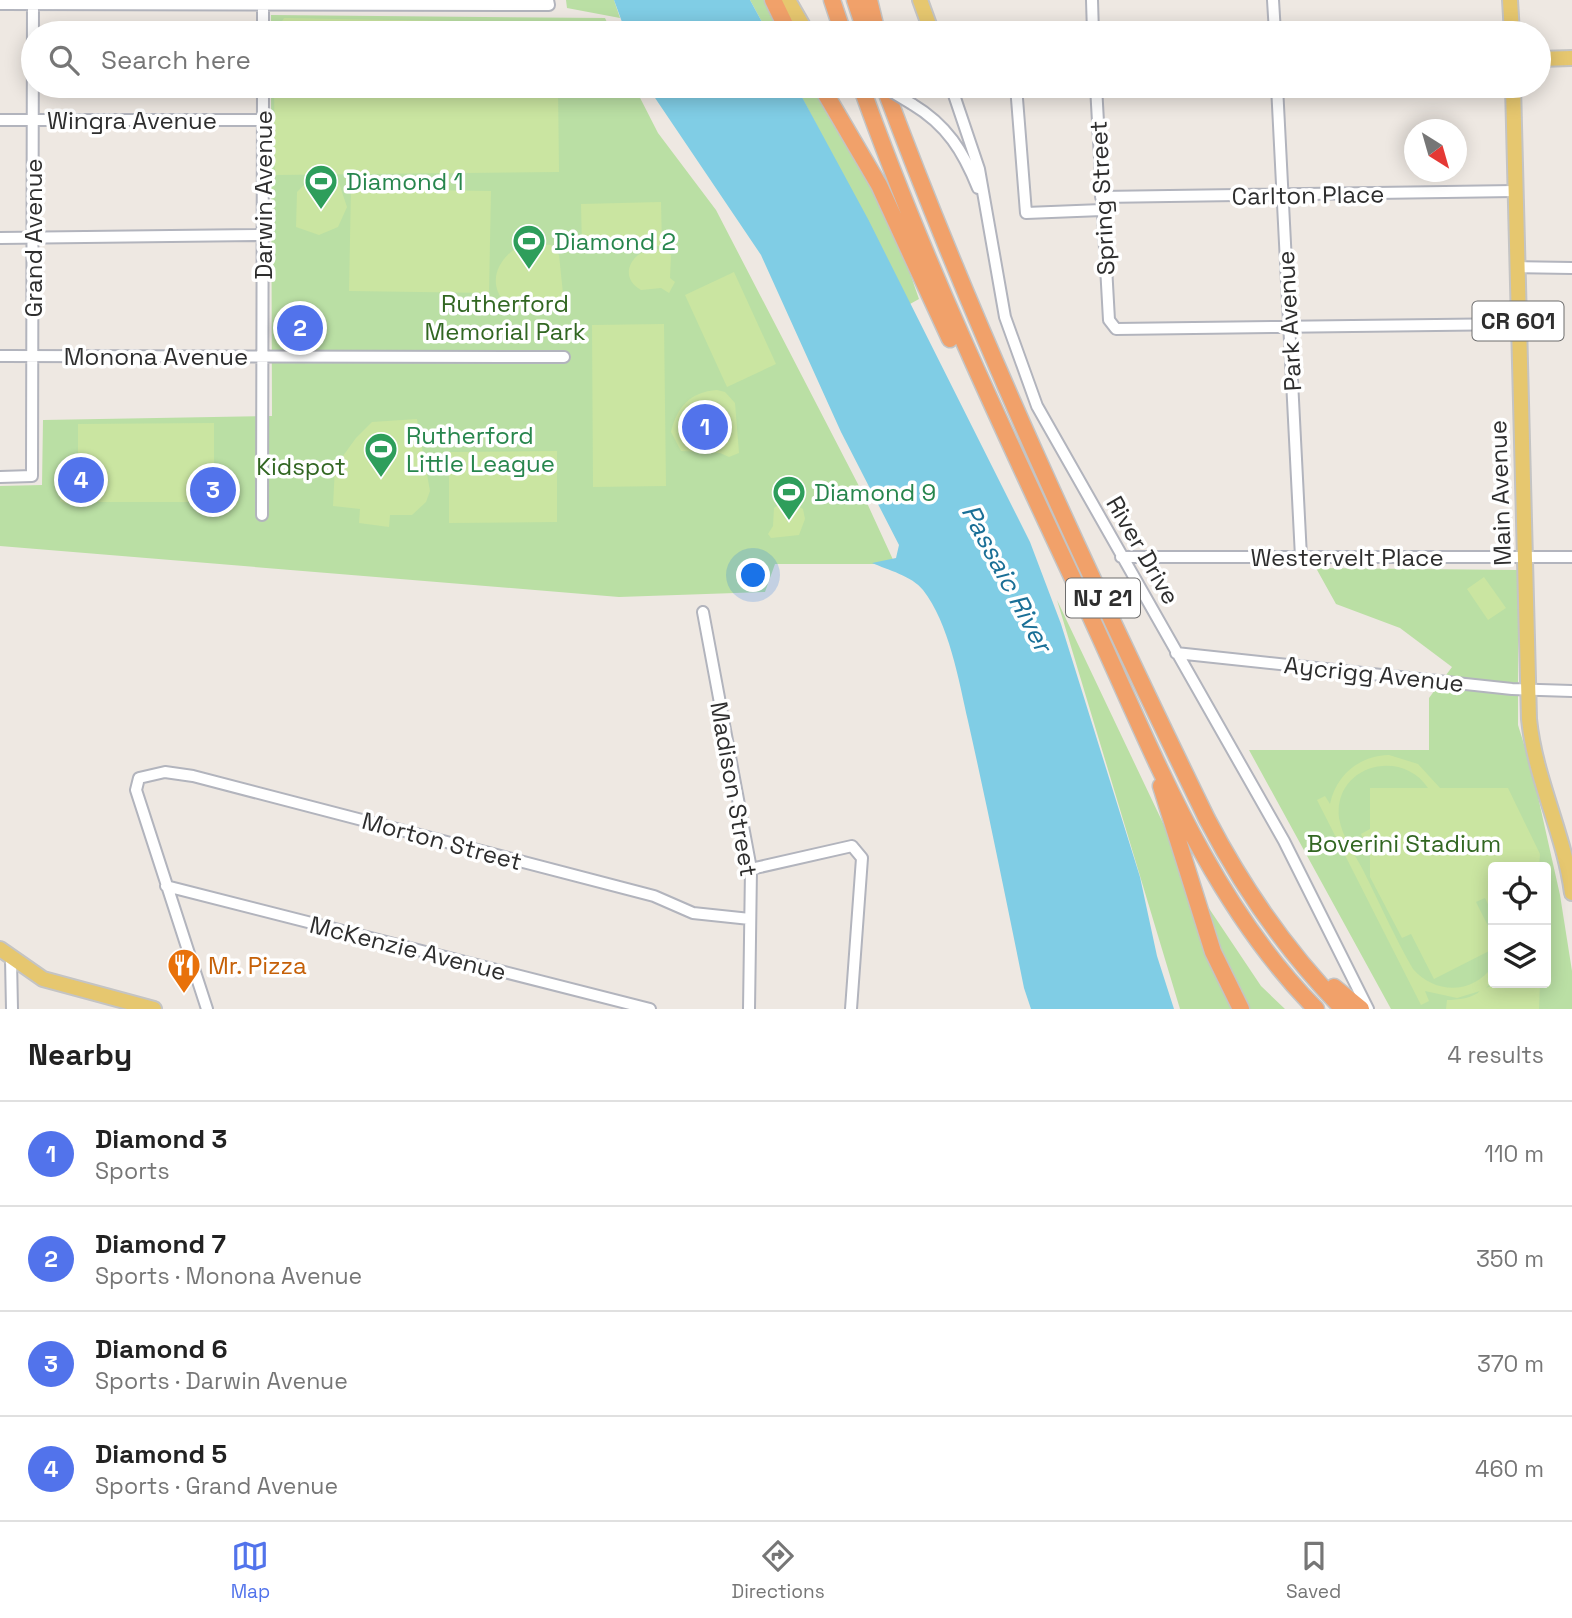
<!DOCTYPE html>
<html lang="en">
<head>
<meta charset="utf-8">
<style>
	body { margin:0; font-family:"Space Grotesk",sans-serif; background:#f6f6f6; color:#222 }
	.controls { position:absolute; right:21px; bottom:21px; display:grid; overflow:hidden; border-radius:7px; box-shadow:0 4px 18px #0003 }
	.controls button { width:63px; height:63px; display:grid; place-items:center; padding:0; border:0; border-bottom:2px solid #e0e0e0; background:#fff; color:#222; font:35px sans-serif }
	.compass { position:absolute; left:1404px; top:119px; width:63px; height:63px; border-radius:50%; background:#fff; box-shadow:0 4px 18px #0003; rotate:143deg }
	.you { position:absolute; left:754px; top:576px; width:24px; height:24px; margin:-18px; border:5px solid #fff; border-radius:50%; background:#1a73e8; box-shadow:0 0 0 10px #1a73e833 }
	.badge { display:grid; place-items:center; width:46px; height:46px; border-radius:50%; background:#5273eb; color:#fff; font-size:23px; font-weight:700 }
	.pin { position:absolute; translate:-50% -50%; border:4px solid #fff; box-shadow:0 2px 7px #0006 }
	.list { margin:0; padding:0; list-style:none }
	h2 { display:flex; justify-content:space-between; align-items:center; height:91px; margin:0; padding:0 28px; font-size:30px }
	h2 small { font-size:23px; font-weight:400; color:#767676 }
	.list li { display:grid; grid-template-columns:46px 1fr auto; gap:21px; align-items:center; box-sizing:border-box; height:105px; padding:0 28px; border-top:2px solid #e0e0e0 }
	.list b { display:block; font-size:26px; white-space:nowrap }
	.list p { margin:0; font-size:23px; white-space:nowrap; color:#767676 }
	.list em { font-size:23px; font-style:normal; color:#767676 }
	.icon { flex:none; width:38px; height:38px; fill:none; stroke:currentColor; stroke-width:2; stroke-linecap:round; stroke-linejoin:round }
	.map { position:relative; flex:none; width:1572px; height:1009px; overflow:hidden }
	.search { position:absolute; background:#fff; box-shadow:0 4px 18px #0003; left:21px; right:21px; top:21px; height:77px; display:flex; align-items:center; gap:18px; box-sizing:border-box; padding:0 24px; border-radius:38px; color:#767676; font-size:26px }
	.sheet { height:511px; background:#fff }
	nav { display:flex; justify-content:space-around; align-items:center; box-sizing:border-box; height:98px; border-top:2px solid #e0e0e0; background:#fff; font-size:19px; color:#767676 }
	nav a { display:grid; justify-items:center; gap:4px }
	nav .on { color:#5273eb }
	.map>svg:first-child { display:block }
</style>
</head>
<body>
<div class="map">
<svg width="1572" height="1009" viewBox="0 0 1572 1009">
	<rect width="100%" height="100%" fill="#eee8e2"/>
	<path fill="#badfa4" fill-rule="evenodd" d="M566 0H614L620 18 567 8Z
		M750 0H767L782 33H768Z
		M271 15 605 18 612 33H271Z
		M271 86H634L658 133 716 210 861 490 895 564H775L765 592 619 597 0 546V486L42 485 43 420 272 416Z
		M796 86H813L856 157 896 233 919 299 910 304Z
		M1316 568 1518 570V725L1532 770 1560 895 1572 971V1009H1391L1249 750H1429V698L1452 667 1400 628 1336 604ZM1493 867H1546V983H1493Z
		M1057 600 1190 880 1261 986 1285 1009H1180Z"/>
	<path fill="#cae5a1" d="M284 18 558 23V33H274Z
		M274 86H558L559 172 275 175Z
		M339 183 347 207 338 227 319 235 296 227 297 192 305 184Z
		M351 189 491 191 489 293 349 291Z
		M661 202 662 246 582 248 581 204Z
		M528 243 551 245 559 255 564 303C558 309 551 307 543 308 531 308 517 308 505 303 503 302 500 296 499 294 488 272 507 249 528 243Z
		M655 248 671 255 670 278 675 282 669 293 661 288 641 290C617 276 632 251 655 248Z
		M734 272 776 364 727 387 685 295Z
		M296 306 305 307 317 315 316 333 310 339 283 342V312Z
		M664 324 666 486 593 487 592 325Z
		M717 390 725 392 735 403 739 453 729 457 720 453 681 451 671 432C677 407 690 392 717 390Z
		M417 419 430 491 426 502 412 515H390L389 527 359 523 360 509 333 506 335 467 356 438 372 422Z
		M214 423V467H222L232 476V495L236 498 233 506 227 509 219 506 202 507 197 502H78L74 499 68 504 60 501 62 470 78 462V424Z
		M557 451V522L449 523V452Z
		M786 500 803 509 805 519 799 535 771 538 768 534 773 526 774 508Z
		M1484 577 1506 608 1488 620 1467 589Z
		M1389 755 1418 764 1440 788H1508L1540 854 1539 867H1493V915L1485 898 1476 902 1493 936V949L1434 979 1411 934 1402 938 1370 877V853L1361 834 1370 829V788H1428C1401 747 1333 766 1339 818 1342 837 1356 856 1364 872 1380 904 1395 938 1413 969 1436 995 1473 994 1493 966V981L1486 988 1498 983H1540L1539 1009H1446L1447 1000C1458 1000 1473 998 1480 991L1457 998 1425 991 1429 1001 1421 1005 1317 800 1325 796 1330 804C1336 775 1359 756 1389 755Z"/>
	<path fill="#80cde5" d="M614 0H750L768 33H626Z
		M647 86H796L868 219 1030 542 1061 624 1140 877 1157 956 1174 1009H1031L1024 988C1006 899 988 810 968 721 959 681 949 623 923 590 912 576 888 570 872 563L896 558 899 545 841 432 761 255Z"/>
	<g fill="none" stroke-linecap="round" stroke-linejoin="round">
		<defs>
			<path id="minor" d="M263 0V33
				M1092 0 1093 33
				M1273 0 1275 33
				M0 4 549 5 548 0
				M951 86 979 169 1005 317 1037 406 1284 841 1368 1009
				M1016 86 1026 213 1102 210
				M1096 86 1109 320 1116 329 1519 324
				M1277 86 1301 557
				M912 104C947 125 963 151 978 188
				M0 120H263
				M1101 197 1515 191
				M0 238 263 235
				M1517 267 1572 268
				M0 356 564 357
				M0 477 32 476 33 0
				M262 515 263 86
				M1121 557H1572
				M703 612 751 869 749 1009
				M1176 653 1512 689 1572 691
				M751 869 852 846 862 858 851 1009
				M166 886 650 1009
				M11 959 12 1009
				M207 1009 136 790 139 778 165 772 193 776 654 896 693 913 750 919"/>
			<path id="major" d="M788 0 807 33
				M920 0 932 33
				M1510 0 1512 33
				M1539 59 1572 58
				M904 86H919
				M1513 86 1529 719C1535 779 1564 833 1572 893
				M0 949 43 979 154 1009"/>
			<path id="highway" d="M773 0 789 33
				M832 0 843 33
				M855 0 866 33
				M869 0 877 33
				M821 86 879 185 950 339
				M861 86C925 266 1007 438 1088 611 1152 749 1207 899 1316 1009
				M884 86C977 336 1090 578 1207 819 1244 890 1287 952 1343 1009
				M1161 786 1213 952 1241 1009
				M1334 987 1361 1009"/>
		</defs>
		<use href="#minor" stroke="#b2b4bd" stroke-width="14"/>
		<use href="#major" stroke="#c4c4c4" stroke-width="18"/>
		<use href="#highway" stroke="#c4c4c4" stroke-width="19"/>
		<use href="#minor" stroke="#fff" stroke-width="10"/>
		<use href="#major" stroke="#e6c76f" stroke-width="14"/>
		<use href="#highway" stroke="#f1a16a" stroke-width="16"/>
		<defs>
			<path id="minor-bridge" d="M882 86 912 104"/>
		</defs>
		<use href="#minor-bridge" stroke="#b2b4bd" stroke-width="14" stroke-linecap="butt"/>
		<use href="#minor-bridge" stroke="#fff" stroke-width="10"/>
	</g>
	<defs>
		<symbol id="stadium-pin" viewBox="-11 -11 22 30"><path d="M0 17L-7.5 6A9.5 9.5 0 1 1 7.5 6Z" fill="#2e9e5b" stroke="#fff"/><path d="M0-5a6.5 5 0 1 0 0 10a6.5 5 0 1 0 0-10ZM-3.5-1.8h7v3.6h-7Z" fill="#fff"/></symbol>
		<symbol id="restaurant-pin" viewBox="-11 -11 22 30"><path d="M0 17L-7.5 6A9.5 9.5 0 1 1 7.5 6Z" fill="#e8710a" stroke="#fff"/><path d="M-5-6h1v4h1v-4h1v4h1v-4h1v5L-1.5 .5V6h-2V.5L-5-1ZM5-6V6H3V1.5H1.5Q1.5-4 5-6Z" fill="#fff"/></symbol>
	</defs>
	<g fill-rule="evenodd">
		<use href="#stadium-pin" x="302" y="162" width="38" height="52"/>
		<use href="#stadium-pin" x="510" y="222" width="38" height="52"/>
		<use href="#stadium-pin" x="362" y="430" width="38" height="52"/>
		<use href="#stadium-pin" x="770" y="473" width="38" height="52"/>
		<use href="#restaurant-pin" x="165" y="946" width="38" height="52"/>
	</g>
	<g text-anchor="middle" dominant-baseline="central" stroke-width="7" stroke-linejoin="round" paint-order="stroke">
		<g fill="#fff" stroke="#6d6d6d" stroke-width="2">
			<rect x="1472.5" y="301.5" width="91" height="39" rx="5"/>
			<rect x="1066" y="578.5" width="74" height="39" rx="5"/>
		</g>
		<g font-size="23" font-weight="bold" fill="#2e2e2e">
			<text x="1518" y="321">CR 601</text>
			<text x="1103" y="598">NJ 21</text>
		</g>
		<g font-size="24" fill="#2e2e2e" stroke="#fff">
			<text x="132" y="120">Wingra Avenue</text>
			<text transform="translate(263 195) rotate(-90)">Darwin Avenue</text>
			<text transform="translate(1308 195) rotate(-1)">Carlton Place</text>
			<text transform="translate(1102 198) rotate(-93)">Spring Street</text>
			<text transform="translate(33 238) rotate(-90)">Grand Avenue</text>
			<text transform="translate(1289 321) rotate(-93)">Park Avenue</text>
			<text x="156" y="356">Monona Avenue</text>
			<text transform="translate(1500 493) rotate(-92)">Main Avenue</text>
			<text transform="translate(1143 550) rotate(60)">River Drive</text>
			<text x="1347" y="557">Westervelt Place</text>
			<text transform="translate(1374 674) rotate(6)">Aycrigg Avenue</text>
			<text transform="translate(734 789) rotate(80)">Madison Street</text>
			<text transform="translate(442 841) rotate(15)">Morton Street</text>
			<text transform="translate(408 948) rotate(14)">McKenzie Avenue</text>
		</g>
		<g font-size="24" fill="#27864d" stroke="#fff" text-anchor="start">
			<text x="346" y="181">Diamond 1</text>
			<text x="554" y="241">Diamond 2</text>
			<text x="406" y="435">Rutherford<tspan x="406" dy="28">Little League</tspan></text>
			<text x="814" y="492">Diamond 9</text>
		</g>
		<g font-size="24" fill="#326722" stroke="#fff">
			<text x="505" y="303">Rutherford<tspan x="505" dy="28">Memorial Park</tspan></text>
			<text x="301" y="466">Kidspot</text>
			<text x="1404" y="843">Boverini Stadium</text>
		</g>
		<g font-size="24" fill="#c56008" stroke="#fff" text-anchor="start">
			<text x="208" y="965">Mr. Pizza</text>
		</g>
		<g font-size="26" font-style="italic" fill="#1a6f96" stroke="#fff">
			<text transform="translate(1007 578) rotate(62)">Passaic River</text>
		</g>
	</g>
</svg>
<div class="controls">
<button><svg class="icon" aria-label="locate" viewBox="0 0 24 24"><circle cx="12" cy="12" r="6"/><path d="M12 2v4M12 18v4M2 12h4M18 12h4"/></svg></button>
<button><svg class="icon" aria-label="layers" viewBox="0 0 24 24"><path d="M12 4l9 5-9 5-9-5zM3 14l9 5 9-5"/></svg></button>
</div>
<svg class="compass" viewBox="-18 -18 36 36"><path d="M0-13l5 13h-10z" fill="#e53935"/><path d="M0 13l5-13h-10z" fill="#767676"/></svg>
<div class="you"></div>
<div class="pin badge" style="left:705px;top:427px">1</div>
<div class="pin badge" style="left:300px;top:328px">2</div>
<div class="pin badge" style="left:213px;top:490px">3</div>
<div class="pin badge" style="left:81px;top:480px">4</div>
<div class="search"><svg class="icon" aria-label="search" viewBox="0 0 24 24"><circle cx="10" cy="10" r="6"/><path d="M15 15l6 6"/></svg>Search here</div>
</div>
<section class="sheet">
<h2>Nearby<small>4 results</small></h2>
<ul class="list">
<li><span class="badge">1</span><div><b>Diamond 3</b><p>Sports</p></div><em>110 m</em></li>
<li><span class="badge">2</span><div><b>Diamond 7</b><p>Sports · Monona Avenue</p></div><em>350 m</em></li>
<li><span class="badge">3</span><div><b>Diamond 6</b><p>Sports · Darwin Avenue</p></div><em>370 m</em></li>
<li><span class="badge">4</span><div><b>Diamond 5</b><p>Sports · Grand Avenue</p></div><em>460 m</em></li>
</ul>
</section>
<nav>
<a class="on"><svg class="icon" aria-label="map" viewBox="0 0 24 24"><path d="M3 6l6-2 6 2 6-2v14l-6 2-6-2-6 2zM9 4v14M15 6v14"/></svg>Map</a>
<a><svg class="icon" aria-label="directions" viewBox="0 0 24 24"><path d="M12 3l9 9-9 9-9-9zM9 14v-3h6M13 9l2 2-2 2"/></svg>Directions</a>
<a><svg class="icon" aria-label="saved" viewBox="0 0 24 24"><path d="M7 4h10v16l-5-4-5 4z"/></svg>Saved</a>
</nav>
</body>
</html>
